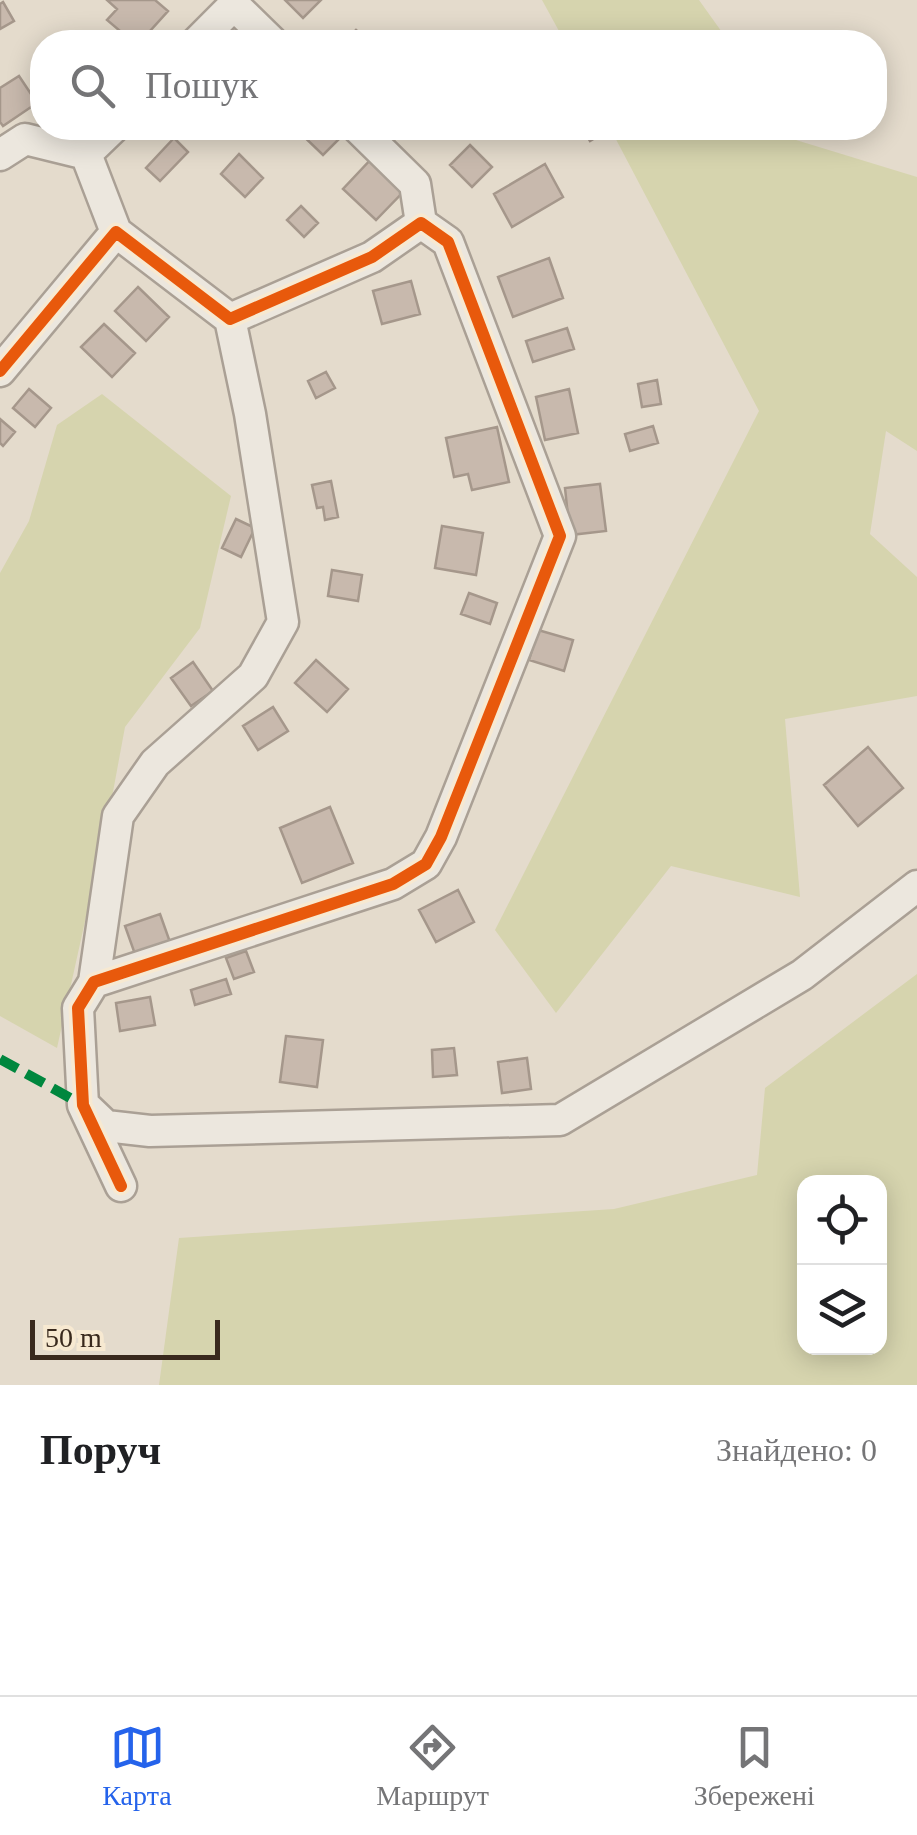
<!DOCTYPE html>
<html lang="uk">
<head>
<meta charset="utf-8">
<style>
	body { margin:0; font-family:"Times New Roman",serif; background:#f2f2f2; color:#202124 }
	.controls { position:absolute; right:30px; bottom:30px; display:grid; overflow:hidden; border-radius:20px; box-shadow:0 5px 25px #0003 }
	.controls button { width:90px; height:90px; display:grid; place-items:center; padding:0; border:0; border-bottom:2px solid #e0e0e0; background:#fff; color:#202124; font:50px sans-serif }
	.scale { position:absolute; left:30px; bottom:25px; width:190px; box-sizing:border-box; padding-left:10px; border:5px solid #39291d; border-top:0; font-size:28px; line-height:35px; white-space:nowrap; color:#39291d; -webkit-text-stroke:8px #f7e9d1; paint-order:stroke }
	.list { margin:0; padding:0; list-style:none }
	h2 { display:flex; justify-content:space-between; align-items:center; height:130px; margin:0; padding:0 40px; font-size:42px }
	h2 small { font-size:32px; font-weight:400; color:#757577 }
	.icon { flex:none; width:55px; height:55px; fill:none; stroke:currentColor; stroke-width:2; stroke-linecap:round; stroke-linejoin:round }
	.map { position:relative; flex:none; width:917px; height:1385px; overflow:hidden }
	.search { position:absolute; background:#fff; box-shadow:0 5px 25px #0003; left:30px; right:30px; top:30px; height:110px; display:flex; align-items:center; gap:25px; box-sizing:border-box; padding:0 35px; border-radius:40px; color:#757577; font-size:38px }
	.sheet { height:310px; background:#fff }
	nav { display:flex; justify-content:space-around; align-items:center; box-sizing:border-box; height:140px; border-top:2px solid #e0e0e0; background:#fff; font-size:28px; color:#757577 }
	nav a { display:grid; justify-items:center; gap:5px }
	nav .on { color:#2563eb }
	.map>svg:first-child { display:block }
</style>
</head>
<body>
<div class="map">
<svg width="917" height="1385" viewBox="0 0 917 1385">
	<rect width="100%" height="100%" fill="#e4dbcc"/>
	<path fill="#d6d4ae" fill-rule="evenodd" d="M542 0H699L729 42H565Z
		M610 128H788L796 140 917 177V451L886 431 870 534 917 577V696L785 719 800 897 671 866 556 1013 495 930 759 411Z
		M102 394 231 496 200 628 125 727 110 808 57 1048 0 1016V573L29 521 57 425Z
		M917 974V1385H159L179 1238 614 1209 757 1175 765 1088ZM880 1182V1348H804V1182Z"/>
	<path fill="#c8b9ad" stroke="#a5978b" stroke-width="2.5" d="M107 0H155L168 11 140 42H133L107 20 117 9Z
		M285 0H321L303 18Z
		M3 2 14 21 0 29V4Z
		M356 30 370 42H344Z
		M19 76 37 103 3 126 0 122V88Z
		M295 128H342L346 132 323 155Z
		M582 128H606L608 130 590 141Z
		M174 138 188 152 160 181 146 168Z
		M470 145 492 167 472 187 450 165Z
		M239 154 263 178 245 197 221 174Z
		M374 156 407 188 376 220 343 189Z
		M545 164 563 197 512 227 494 194Z
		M301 206 318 223 304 237 287 220Z
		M549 258 563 298 513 317 498 277Z
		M411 281 420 314 382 324 373 291Z
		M138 287 169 317 146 341 115 311Z
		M104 324 135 353 112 377 81 347Z
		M567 328 574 349 533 362 526 341Z
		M326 372 335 388 316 398 308 381Z
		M657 380 661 404 642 407 638 384Z
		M29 389 51 408 35 427 13 408Z
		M569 389 578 433 545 440 536 397Z
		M0 419 15 432 3 446 0 443Z
		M653 426 658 443 630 451 625 434Z
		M497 427 509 482 472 490 468 474 454 477 446 438Z
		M331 481 338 517 325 520 323 507 317 508 312 485Z
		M600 484 606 531 570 535 565 488Z
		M236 519 255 528 241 557 222 548Z
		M442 526 483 533 476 575 435 568Z
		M332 570 362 575 358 601 328 596Z
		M469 593 497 603 490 624 461 614Z
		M538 630 573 640 564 671 529 660Z
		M316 660 348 689 327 712 295 683Z
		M193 662 213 691 191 706 171 678Z
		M273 707 288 731 258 750 243 726Z
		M868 747 903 788 858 826 824 785Z
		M330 807 353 863 302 883 280 828Z
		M458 890 474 922 436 942 419 910Z
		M160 914 171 945 136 957 125 926Z
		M246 951 254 972 234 979 226 958Z
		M226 979 231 994 195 1005 191 990Z
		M150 997 155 1025 120 1031 116 1003Z
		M286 1036 323 1040 317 1087 280 1082Z
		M454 1048 457 1075 433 1077 432 1050Z
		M527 1058 531 1089 502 1093 498 1062Z"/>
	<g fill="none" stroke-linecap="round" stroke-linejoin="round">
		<defs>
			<path id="street" d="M197 42 234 5 272 42
				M358 128 415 184 421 223
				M86 154 113 128
				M0 155 25 139 86 154 116 232
				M0 371 116 232 230 319 372 257 421 223 448 242 560 536 441 837 426 864 393 884 94 982 78 1008 83 1105 121 1186
				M94 982 118 816 155 763 253 676 283 622 250 414 230 319
				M84 1105 106 1126 150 1131 560 1120 802 975 917 886"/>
		</defs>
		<use href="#street" stroke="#aaa095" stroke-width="35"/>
		<use href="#street" stroke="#ece7de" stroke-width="30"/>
		<path stroke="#00873e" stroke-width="10" stroke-dasharray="20 10" stroke-linecap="butt" d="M0 1059 83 1105"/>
		<defs>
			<path id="cycleway" d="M0 371 116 232 230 319 372 257 421 223 448 242 560 536 441 837 426 864 393 884 94 982 78 1008 83 1105 121 1186"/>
		</defs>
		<use href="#cycleway" stroke="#f7e9d1" stroke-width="19"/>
		<use href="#cycleway" stroke="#e8590c" stroke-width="12"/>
	</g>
</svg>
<div class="controls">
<button><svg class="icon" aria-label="locate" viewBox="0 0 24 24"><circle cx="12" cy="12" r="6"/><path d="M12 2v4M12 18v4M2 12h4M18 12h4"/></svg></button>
<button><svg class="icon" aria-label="layers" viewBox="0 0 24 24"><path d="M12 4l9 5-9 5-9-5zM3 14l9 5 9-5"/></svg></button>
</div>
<div class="scale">50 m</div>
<div class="search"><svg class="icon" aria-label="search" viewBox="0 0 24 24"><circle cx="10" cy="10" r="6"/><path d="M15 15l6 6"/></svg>Пошук</div>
</div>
<section class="sheet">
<h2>Поруч<small>Знайдено: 0</small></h2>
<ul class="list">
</ul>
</section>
<nav>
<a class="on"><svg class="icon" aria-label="map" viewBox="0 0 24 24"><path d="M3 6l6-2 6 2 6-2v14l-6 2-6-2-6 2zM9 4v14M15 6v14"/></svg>Карта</a>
<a><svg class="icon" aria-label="directions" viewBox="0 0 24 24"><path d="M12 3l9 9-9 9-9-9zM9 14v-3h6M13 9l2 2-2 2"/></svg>Маршрут</a>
<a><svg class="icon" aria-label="saved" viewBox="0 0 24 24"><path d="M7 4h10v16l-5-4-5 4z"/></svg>Збережені</a>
</nav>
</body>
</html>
